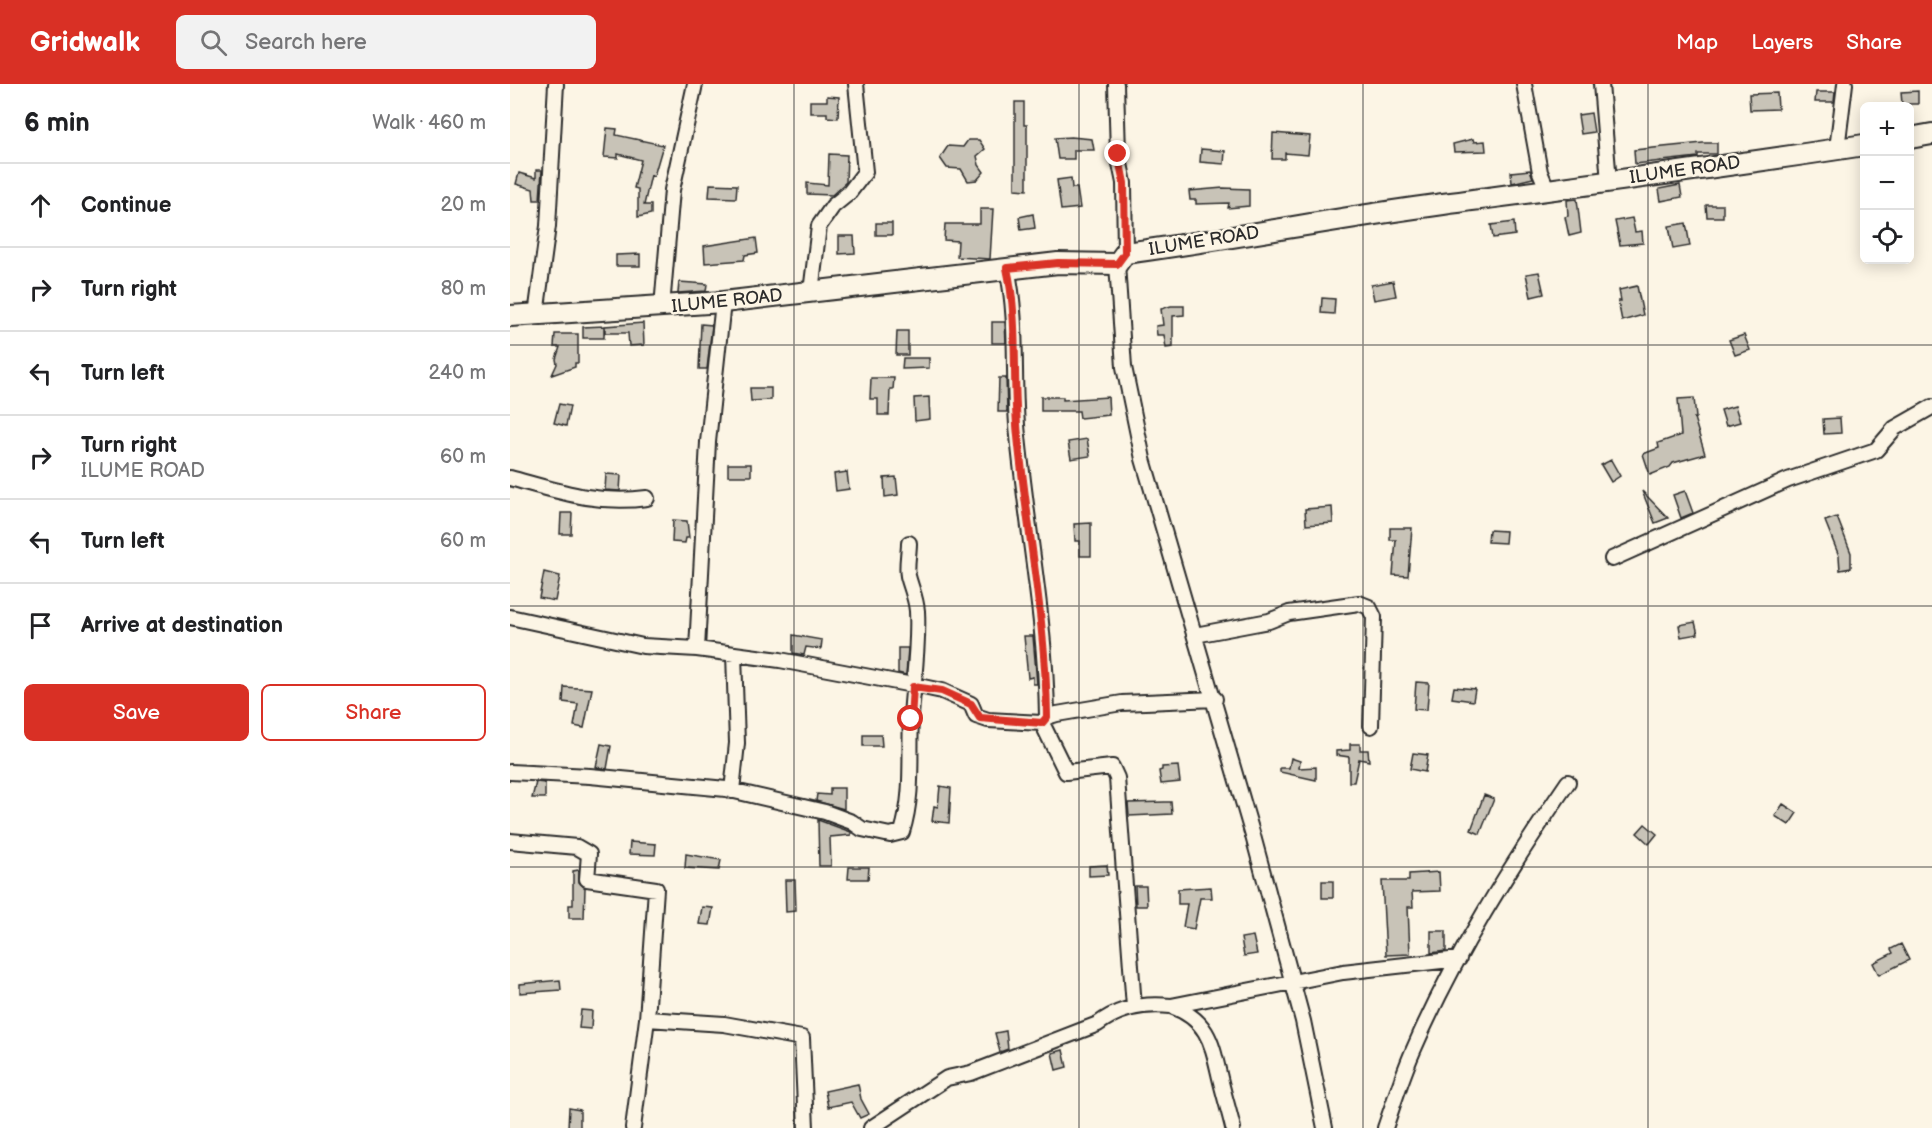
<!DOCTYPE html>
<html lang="en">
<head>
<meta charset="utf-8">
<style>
	body { margin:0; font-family:"Balsamiq Sans",sans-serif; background:#f2f2f2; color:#202124 }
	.controls { position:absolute; right:18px; top:18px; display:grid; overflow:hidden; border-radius:9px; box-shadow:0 3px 15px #0003 }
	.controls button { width:54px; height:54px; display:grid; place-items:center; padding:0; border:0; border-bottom:2px solid #e0e0e0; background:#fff; color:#202124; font:30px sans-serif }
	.stop { position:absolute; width:18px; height:18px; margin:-14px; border:4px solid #d93025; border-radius:50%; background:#fff }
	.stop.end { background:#d93025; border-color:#fff; box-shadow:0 2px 6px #0008 }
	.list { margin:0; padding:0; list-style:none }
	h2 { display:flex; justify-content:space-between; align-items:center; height:78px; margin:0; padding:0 24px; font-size:26px }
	h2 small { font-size:20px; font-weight:400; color:#757577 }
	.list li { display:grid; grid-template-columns:39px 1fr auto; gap:18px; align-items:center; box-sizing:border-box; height:84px; padding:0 24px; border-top:2px solid #e0e0e0 }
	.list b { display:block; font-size:22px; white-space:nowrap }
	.list p { margin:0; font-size:20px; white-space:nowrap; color:#757577 }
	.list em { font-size:20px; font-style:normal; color:#757577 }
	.actions { display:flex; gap:12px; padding:18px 24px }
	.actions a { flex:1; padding:14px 0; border:2px solid #d93025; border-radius:9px; text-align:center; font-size:21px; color:#d93025 }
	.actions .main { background:#d93025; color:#fff }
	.icon { flex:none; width:33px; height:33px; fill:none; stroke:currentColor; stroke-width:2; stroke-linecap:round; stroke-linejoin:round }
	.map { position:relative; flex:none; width:1422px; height:1044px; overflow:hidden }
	header { display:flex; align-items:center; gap:36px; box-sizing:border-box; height:84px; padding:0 30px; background:#d93025; color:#fff }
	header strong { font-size:28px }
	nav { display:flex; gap:33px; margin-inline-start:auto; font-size:21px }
	.search { width:420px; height:54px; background:#f2f2f2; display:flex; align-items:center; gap:15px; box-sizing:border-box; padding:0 21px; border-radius:9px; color:#757577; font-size:22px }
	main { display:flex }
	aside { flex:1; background:#fff }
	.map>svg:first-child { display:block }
</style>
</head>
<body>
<header>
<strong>Gridwalk</strong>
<div class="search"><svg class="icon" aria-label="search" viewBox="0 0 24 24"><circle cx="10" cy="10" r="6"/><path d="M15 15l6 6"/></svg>Search here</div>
<nav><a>Map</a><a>Layers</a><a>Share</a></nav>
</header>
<main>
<aside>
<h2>6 min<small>Walk · 460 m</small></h2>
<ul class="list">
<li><svg class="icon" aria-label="ahead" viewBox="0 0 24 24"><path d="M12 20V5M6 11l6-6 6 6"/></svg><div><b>Continue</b></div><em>20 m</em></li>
<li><svg class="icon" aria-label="right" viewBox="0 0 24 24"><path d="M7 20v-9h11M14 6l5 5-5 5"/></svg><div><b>Turn right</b></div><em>80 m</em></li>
<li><svg class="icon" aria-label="left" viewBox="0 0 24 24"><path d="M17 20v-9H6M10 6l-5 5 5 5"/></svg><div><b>Turn left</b></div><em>240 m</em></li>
<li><svg class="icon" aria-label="right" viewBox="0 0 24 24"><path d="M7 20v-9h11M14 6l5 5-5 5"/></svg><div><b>Turn right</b><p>ILUME ROAD</p></div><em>60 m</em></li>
<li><svg class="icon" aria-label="left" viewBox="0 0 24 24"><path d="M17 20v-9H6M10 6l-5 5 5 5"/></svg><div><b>Turn left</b></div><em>60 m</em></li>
<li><svg class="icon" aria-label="arrive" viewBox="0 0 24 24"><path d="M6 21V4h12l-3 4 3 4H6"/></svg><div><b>Arrive at destination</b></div></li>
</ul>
<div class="actions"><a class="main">Save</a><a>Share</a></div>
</aside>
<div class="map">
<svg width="1422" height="1044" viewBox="0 0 1422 1044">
	<rect width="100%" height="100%" fill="#fcf5e5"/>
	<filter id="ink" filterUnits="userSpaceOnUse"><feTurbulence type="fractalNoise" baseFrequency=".0167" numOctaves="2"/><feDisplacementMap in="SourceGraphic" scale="12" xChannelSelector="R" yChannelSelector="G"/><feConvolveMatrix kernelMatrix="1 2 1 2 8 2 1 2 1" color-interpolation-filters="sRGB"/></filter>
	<g filter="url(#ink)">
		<path fill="#c8c3b7" stroke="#2b2b2b" stroke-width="1.5" d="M1408 7V20H1392L1391 8Z
			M1306 8H1325L1324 18H1305Z
			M1267 9 1268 25 1240 26 1239 10Z
			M317 12 329 13 328 34 317 33V29H300V17H317Z
			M505 18H514V41H517V106L505 105Z
			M1081 29 1084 48 1071 50 1068 31Z
			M97 44 107 45 106 51 153 61 144 92 141 91 134 121H141V130L128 133V105L124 104 131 76 108 70V74L94 73Z
			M763 49 800 52 798 71 775 69V75H762Z
			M561 53 582 55 584 66H564V75H548L545 54Z
			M963 55 964 58 975 57 976 67 944 68 943 60Z
			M458 56H469L475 65 467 72 469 81 474 88 467 96 458 97 451 85 437 84 430 74 438 62 453 63Z
			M1193 59H1207V70H1188V73L1125 80 1124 66Z
			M691 65 715 67 714 80 690 78Z
			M319 70 337 71 336 98 322 111 297 110V99L318 101Z
			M26 86H32L30 116H24L23 105 6 100 9 89 26 94Z
			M1020 86 1023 94 1002 99 1001 88Z
			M561 94 562 104H567L570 124 551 126 547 96Z
			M200 100 227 101 226 114 199 113Z
			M1170 101 1172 113 1151 117 1149 105Z
			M713 104 739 105V122L718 124 719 119 686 120V116H680L679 107Z
			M1067 115 1071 149 1059 152 1055 133 1058 132 1057 116Z
			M1196 121H1213V133H1197Z
			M470 125H483L480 175 447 173 448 157 434 156 435 140H470Z
			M523 130 525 144 511 146 509 133Z
			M1122 134 1125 148 1132 147 1133 159 1110 161 1105 137Z
			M1004 138 1005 151 983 154 981 141Z
			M366 139H382V151H366Z
			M1176 139 1180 162 1163 165 1159 142Z
			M329 152H344L345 169 329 170Z
			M246 154 248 169 235 171 234 176 195 179 194 162Z
			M130 170V182H106V171Z
			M1029 188 1034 210 1021 213 1016 190Z
			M883 197 886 212 864 216 861 201Z
			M169 198 197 200 196 207 168 209Z
			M1127 202 1133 231 1112 237 1108 217H1111L1109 206Z
			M812 214 825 215 824 230 811 229Z
			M661 222H674V231L663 232V263L656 264 654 251H647L646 242 653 241 651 225Z
			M482 238H495L496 259H482Z
			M133 239 134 261 119 262 118 249H95V242Z
			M191 240 202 241 197 285H189Z
			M94 242V254H73V243Z
			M387 247H398V271H386Z
			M45 250H68V279H65V283L42 291 47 280 46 275 50 263H44Z
			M1234 251 1240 266 1225 271 1219 256Z
			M393 274H419V284L392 285Z
			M361 294H384L383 305H380L379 331H368V315H360Z
			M489 294H496L497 328H488Z
			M240 304H261V316L241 317Z
			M419 313 420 335 405 337 404 314Z
			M531 313H553V316L598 313 599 331 570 334 569 327H531Z
			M1184 314 1186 334H1184L1195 370 1163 379 1160 383 1140 391 1133 370 1149 364 1148 359 1171 351 1168 315Z
			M49 320 60 322 56 342 44 339Z
			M1225 322 1230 338 1216 342 1211 326Z
			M1330 334 1331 349 1314 350 1313 335Z
			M577 355 580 372 561 375 558 358Z
			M1101 376 1110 392 1101 398 1091 381Z
			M218 380H241V392H218Z
			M337 388 339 405 326 407 324 390Z
			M96 390 111 391 110 407 95 406Z
			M386 393 388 411 375 413 374 394Z
			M1132 407 1158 434 1145 439Z
			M1175 407 1183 429 1171 434 1163 411Z
			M822 423 823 439 796 441 795 425Z
			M51 429H62L61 450H50Z
			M1327 433 1341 469V484L1330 486 1329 472 1315 437Z
			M163 436 177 437 179 454H176L175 459 162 458Z
			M581 439V472H570V457H565L564 440Z
			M880 444H902L898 492 883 491 886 456H880Z
			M979 446 996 447 995 459 978 458Z
			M34 488 50 492 45 517 29 514Z
			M1185 538 1188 550 1171 553 1169 541Z
			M283 551 312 556 311 565 296 563 294 571 283 569Z
			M514 552H523L527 600H523V593L518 594Z
			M388 564H398L396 591 388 589Z
			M906 598 919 599 917 626 904 625Z
			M54 603 82 605 74 644 64 642 68 620 53 618Z
			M944 603 965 605 963 617 942 614Z
			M353 651H371L372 662H353Z
			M91 660 101 662 97 685 86 683Z
			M840 660H850V666H858L859 677 849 675 844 698H839V673L826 671V667L840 666Z
			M903 669 918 671 915 688 900 685Z
			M781 674 790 677 789 684 806 683V696L770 688V684H779Z
			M668 682 670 698 651 700 649 687 652 686V683Z
			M26 698 35 699V714H22Z
			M430 702 441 704 439 739 422 737 424 722 428 723Z
			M320 704H334V725L306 717 307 710 320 711Z
			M974 711 984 715 970 750 961 746Z
			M655 718H661L662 730 619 732 618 719Z
			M1273 720 1287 729 1279 741 1265 732Z
			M308 736 341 748V751L320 753 321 782H309Z
			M1135 740 1147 750 1139 760 1127 749Z
			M120 758 146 760 145 771 119 770Z
			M176 770 211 776 209 786 175 784Z
			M597 781 598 791 579 792V782Z
			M339 783H359L358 795H338Z
			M69 786V798L75 804 74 834H59V821H63V787Z
			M929 788 930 807 902 808 903 823H898L900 870 876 871 872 797H899V790Z
			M275 796H285L286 827 276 828Z
			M812 797H823V814H812Z
			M625 802H636L637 822H626Z
			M701 803 702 814H690L684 845 673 843 677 820H668V805Z
			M192 823 203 824 200 841 189 840Z
			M921 847H936V867L921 869Z
			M743 852 747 870 734 872 731 854Z
			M1391 860 1399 876 1369 891 1363 879 1383 869 1381 865Z
			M50 896 51 906 10 909V900Z
			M71 926 82 927 81 945 69 944Z
			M496 947 498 965 490 968 485 949Z
			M553 966 557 983 546 986 542 969Z
			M348 1000 351 1015 359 1030 350 1034 341 1018 318 1023 315 1007Z
			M59 1024 70 1026V1044H58Z"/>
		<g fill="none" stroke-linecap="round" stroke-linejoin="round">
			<defs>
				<path id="street" d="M606 0 608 70 614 99 615 169
					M1014 0 1030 88 1038 107
					M1091 0 1099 98
					M1327 65 1335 0
					M607 180 614 283 633 375 743 752 793 937 815 1044
					M497 184C509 238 502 297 508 352 517 446 536 538 537 633
					M301 208 309 142 323 122 339 109 355 88 346 0
					M152 223 162 106 185 0
					M26 231 38 142 46 0
					M0 394C48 407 87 421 137 414
					M1102 475 1278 396 1366 366 1385 344 1422 323
					M0 533 133 562 187 565 270 576 413 603 432 607 461 620 466 632 478 636 532 639 537 633 547 630 612 619 705 615
					M685 551 759 537 779 529 849 519 859 523 864 533 861 642
					M187 565 198 358 213 218
					M532 639 556 688 602 683 607 694 624 923
					M0 688 80 692 216 705 315 728 342 738 352 745 380 751 392 748C404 710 399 672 401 633 403 598 409 563 407 527 406 514 401 504 398 492 396 482 399 469 399 459
					M222 707 227 659 224 570
					M0 757 67 763 79 770 77 795 146 805 137 935 123 1044
					M137 935 214 940 292 954 296 1044
					M361 1044 437 994 461 989 588 940C610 923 634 919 661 922
					M723 1044C719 1027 714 1011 710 994 702 960 699 936 661 922L833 888 949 875
					M875 1044C884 1018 892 992 903 967 944 872 1000 783 1058 698"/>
				<path id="secondary" d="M1400 54 1422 50
					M0 232 213 218 548 179 607 180 615 169C721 155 827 134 933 120 1073 101 1214 83 1354 61"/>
			</defs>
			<use href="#street" stroke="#2b2b2b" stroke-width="18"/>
			<use href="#secondary" stroke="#2b2b2b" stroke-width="24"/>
			<use href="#street" stroke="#fcf5e5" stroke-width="14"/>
			<use href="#secondary" stroke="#fcf5e5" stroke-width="20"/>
		</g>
	</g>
	<g fill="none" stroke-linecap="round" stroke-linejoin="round" filter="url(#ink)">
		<path stroke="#d93025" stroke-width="8" d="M401 635 403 603 432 607 461 620 470 634 532 639 537 633C536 538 517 446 508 352 502 297 509 238 497 184L548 179 607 180 615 169 614 99 608 70"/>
	</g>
	<path fill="none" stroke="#2b2b2b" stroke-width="1.5" stroke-opacity="0.55" d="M284 0V1044M569 0V1044M853 0V1044M1138 0V1044M0 261H1422M0 522H1422M0 783H1422"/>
	<g text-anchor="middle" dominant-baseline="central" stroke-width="5" stroke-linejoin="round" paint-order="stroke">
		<g font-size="18" fill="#2b2b2b" stroke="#fcf5e5">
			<text transform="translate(1175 86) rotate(-8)">ILUME ROAD</text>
			<text transform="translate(694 157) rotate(-9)">ILUME ROAD</text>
			<text transform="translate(217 217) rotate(-6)">ILUME ROAD</text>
		</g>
	</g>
</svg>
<div class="controls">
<button>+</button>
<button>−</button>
<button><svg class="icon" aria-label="locate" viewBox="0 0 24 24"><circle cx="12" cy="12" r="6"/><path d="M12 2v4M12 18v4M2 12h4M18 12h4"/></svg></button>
</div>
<div class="stop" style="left:401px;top:635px"></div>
<div class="stop end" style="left:608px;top:70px"></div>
</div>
</main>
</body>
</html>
